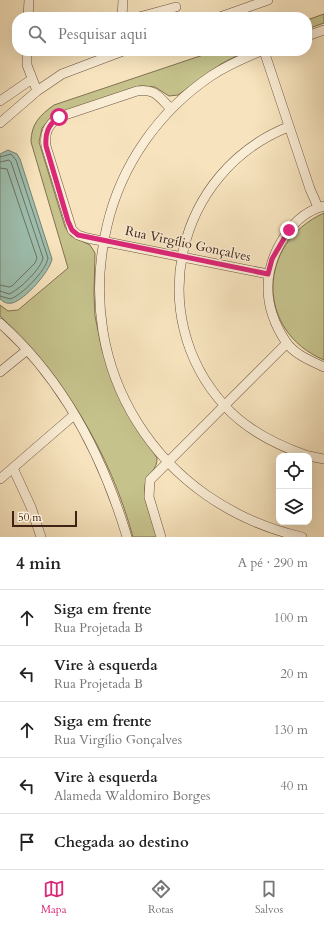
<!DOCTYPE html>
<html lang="pt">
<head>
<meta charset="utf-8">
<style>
	body { margin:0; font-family:Cardo,serif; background:#f6f6f6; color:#222 }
	.controls { position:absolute; right:12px; bottom:12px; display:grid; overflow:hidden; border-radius:8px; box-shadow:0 4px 16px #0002 }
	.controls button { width:36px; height:36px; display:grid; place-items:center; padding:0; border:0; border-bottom:1px solid #e0e0e0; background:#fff; color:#222; font:20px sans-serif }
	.scale { position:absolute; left:12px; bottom:10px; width:65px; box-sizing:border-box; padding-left:4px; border:2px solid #402215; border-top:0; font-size:11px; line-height:14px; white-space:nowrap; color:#402215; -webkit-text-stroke:3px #faedd5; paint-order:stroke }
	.stop { position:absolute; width:12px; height:12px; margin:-9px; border:3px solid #db2777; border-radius:50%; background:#fff }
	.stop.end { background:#db2777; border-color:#fff; box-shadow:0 1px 4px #0008 }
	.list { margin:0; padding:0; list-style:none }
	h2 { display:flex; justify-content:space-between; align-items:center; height:52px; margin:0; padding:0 16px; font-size:17px }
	h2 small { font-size:13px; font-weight:400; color:#767676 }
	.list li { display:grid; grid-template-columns:26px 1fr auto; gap:12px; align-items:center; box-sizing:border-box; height:56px; padding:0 16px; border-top:1px solid #e0e0e0 }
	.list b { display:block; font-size:15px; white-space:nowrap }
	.list p { margin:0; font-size:13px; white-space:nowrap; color:#767676 }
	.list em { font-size:13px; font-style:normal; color:#767676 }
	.icon { flex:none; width:22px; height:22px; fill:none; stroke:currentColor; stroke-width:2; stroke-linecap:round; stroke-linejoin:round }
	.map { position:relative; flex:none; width:324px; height:537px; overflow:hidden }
	.search { position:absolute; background:#fff; box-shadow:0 4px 16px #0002; left:12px; right:12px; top:12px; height:44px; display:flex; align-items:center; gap:10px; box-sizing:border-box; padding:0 14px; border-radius:16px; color:#767676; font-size:15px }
	.sheet { height:332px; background:#fff }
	nav { display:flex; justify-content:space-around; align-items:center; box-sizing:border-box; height:56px; border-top:1px solid #e0e0e0; background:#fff; font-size:11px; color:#767676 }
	nav a { display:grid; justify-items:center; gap:2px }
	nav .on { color:#db2777 }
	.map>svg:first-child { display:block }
</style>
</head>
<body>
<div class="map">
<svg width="324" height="537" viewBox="0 0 324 537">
	<rect width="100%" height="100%" fill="#f7e4be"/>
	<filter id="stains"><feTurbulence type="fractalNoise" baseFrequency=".005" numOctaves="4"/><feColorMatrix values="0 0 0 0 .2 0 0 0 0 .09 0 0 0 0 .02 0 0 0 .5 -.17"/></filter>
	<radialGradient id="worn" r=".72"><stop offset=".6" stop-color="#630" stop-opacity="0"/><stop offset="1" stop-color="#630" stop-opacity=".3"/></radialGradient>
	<path fill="#c5c28c" stroke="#827250" d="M324 14V23L307 29V20Z
		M215 51H246L221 64 178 95 169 96 155 87 140 86 51 117 42 128 39 142 65 227 71 236 90 245 95 253 94 294 95 316 102 350 118 395 157 458C158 469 146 476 145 486 143 502 153 522 158 537H133C110 453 64 376 0 316V305L8 311 18 310 68 268 31 142C31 124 40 115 54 105Z
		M324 213V360C255 331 257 243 324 213Z"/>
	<path fill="#9dbfaf" stroke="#788071" d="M8 150 17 154 20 159 52 259C50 271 25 300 12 303 6 304 4 302 0 299V154Z"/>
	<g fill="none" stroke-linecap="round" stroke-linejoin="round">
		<path stroke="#6e7062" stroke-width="1" d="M0 157 11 154 16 160 48 258C46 271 21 296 10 299L0 296
			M0 162 9 160 11 162 43 258C41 269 19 290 9 294L0 291
			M0 168 7 169 37 258 35 263 12 286 9 287 0 285"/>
		<defs>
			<path id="minor" d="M28 17 29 0
				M122 17 123 0
				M139 17 176 7
				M220 17 268 0
				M307 36 324 30
				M27 51V65L37 91
				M261 51C244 58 227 65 211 76 159 111 121 165 107 226 73 370 158 504 302 537
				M264 51 310 189 318 207
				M0 101 32 79
				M171 109C159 97 155 88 137 91L59 117C48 125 44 133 46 146L72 230 78 235 87 238 268 274
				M0 123 37 91 62 74 123 51
				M288 127C176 172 143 315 224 405 246 430 276 445 308 456
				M324 206C308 210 295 221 286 234 262 269 262 306 286 342 294 354 311 361 324 367
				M0 323C63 379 103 457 127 537
				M0 372 27 350
				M309 456 324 459
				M13 468 31 507 41 537
				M0 479 74 415
				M161 537 149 497 150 480 287 343"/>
		</defs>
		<use href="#minor" stroke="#6e523f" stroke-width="10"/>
		<use href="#minor" stroke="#faedd5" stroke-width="9"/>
	</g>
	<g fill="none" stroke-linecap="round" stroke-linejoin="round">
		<path stroke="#db2777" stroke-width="5" d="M59 117C48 125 45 133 46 146L68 221 72 230 78 235 268 274 272 259 289 230"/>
	</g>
	<g text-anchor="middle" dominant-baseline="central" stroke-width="3" stroke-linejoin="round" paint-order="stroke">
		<g font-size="13" fill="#402215" stroke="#faedd5">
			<text transform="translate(188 244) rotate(12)">Rua Virgílio Gonçalves</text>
		</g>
	</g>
	<rect width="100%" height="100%" filter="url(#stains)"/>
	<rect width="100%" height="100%" fill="url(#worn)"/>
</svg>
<div class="controls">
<button><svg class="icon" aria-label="locate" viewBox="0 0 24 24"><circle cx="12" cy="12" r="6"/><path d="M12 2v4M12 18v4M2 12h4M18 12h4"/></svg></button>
<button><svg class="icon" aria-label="layers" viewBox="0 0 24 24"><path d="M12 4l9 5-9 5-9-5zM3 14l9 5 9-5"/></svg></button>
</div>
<div class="scale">50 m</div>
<div class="stop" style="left:59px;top:117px"></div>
<div class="stop end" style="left:289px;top:230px"></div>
<div class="search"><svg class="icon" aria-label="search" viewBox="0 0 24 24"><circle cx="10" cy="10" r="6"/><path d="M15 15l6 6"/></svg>Pesquisar aqui</div>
</div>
<section class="sheet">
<h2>4 min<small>A pé · 290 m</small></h2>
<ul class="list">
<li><svg class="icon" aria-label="ahead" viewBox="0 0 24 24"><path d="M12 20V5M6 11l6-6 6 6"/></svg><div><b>Siga em frente</b><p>Rua Projetada B</p></div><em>100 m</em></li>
<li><svg class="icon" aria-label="left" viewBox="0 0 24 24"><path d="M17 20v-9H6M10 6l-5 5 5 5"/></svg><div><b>Vire à esquerda</b><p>Rua Projetada B</p></div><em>20 m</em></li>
<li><svg class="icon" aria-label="ahead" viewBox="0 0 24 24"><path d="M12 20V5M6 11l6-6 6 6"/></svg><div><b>Siga em frente</b><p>Rua Virgílio Gonçalves</p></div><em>130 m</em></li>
<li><svg class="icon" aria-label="left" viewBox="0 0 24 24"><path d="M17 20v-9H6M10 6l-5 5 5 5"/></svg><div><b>Vire à esquerda</b><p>Alameda Waldomiro Borges</p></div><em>40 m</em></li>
<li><svg class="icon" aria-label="arrive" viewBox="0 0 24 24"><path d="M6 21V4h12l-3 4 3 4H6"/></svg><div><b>Chegada ao destino</b></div></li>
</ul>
</section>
<nav>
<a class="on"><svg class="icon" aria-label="map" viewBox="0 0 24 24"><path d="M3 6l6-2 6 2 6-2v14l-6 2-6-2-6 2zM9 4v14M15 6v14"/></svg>Mapa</a>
<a><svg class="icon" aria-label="directions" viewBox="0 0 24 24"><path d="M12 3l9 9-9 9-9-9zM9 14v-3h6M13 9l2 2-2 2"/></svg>Rotas</a>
<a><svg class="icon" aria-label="saved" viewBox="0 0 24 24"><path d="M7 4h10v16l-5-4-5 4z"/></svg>Salvos</a>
</nav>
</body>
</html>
